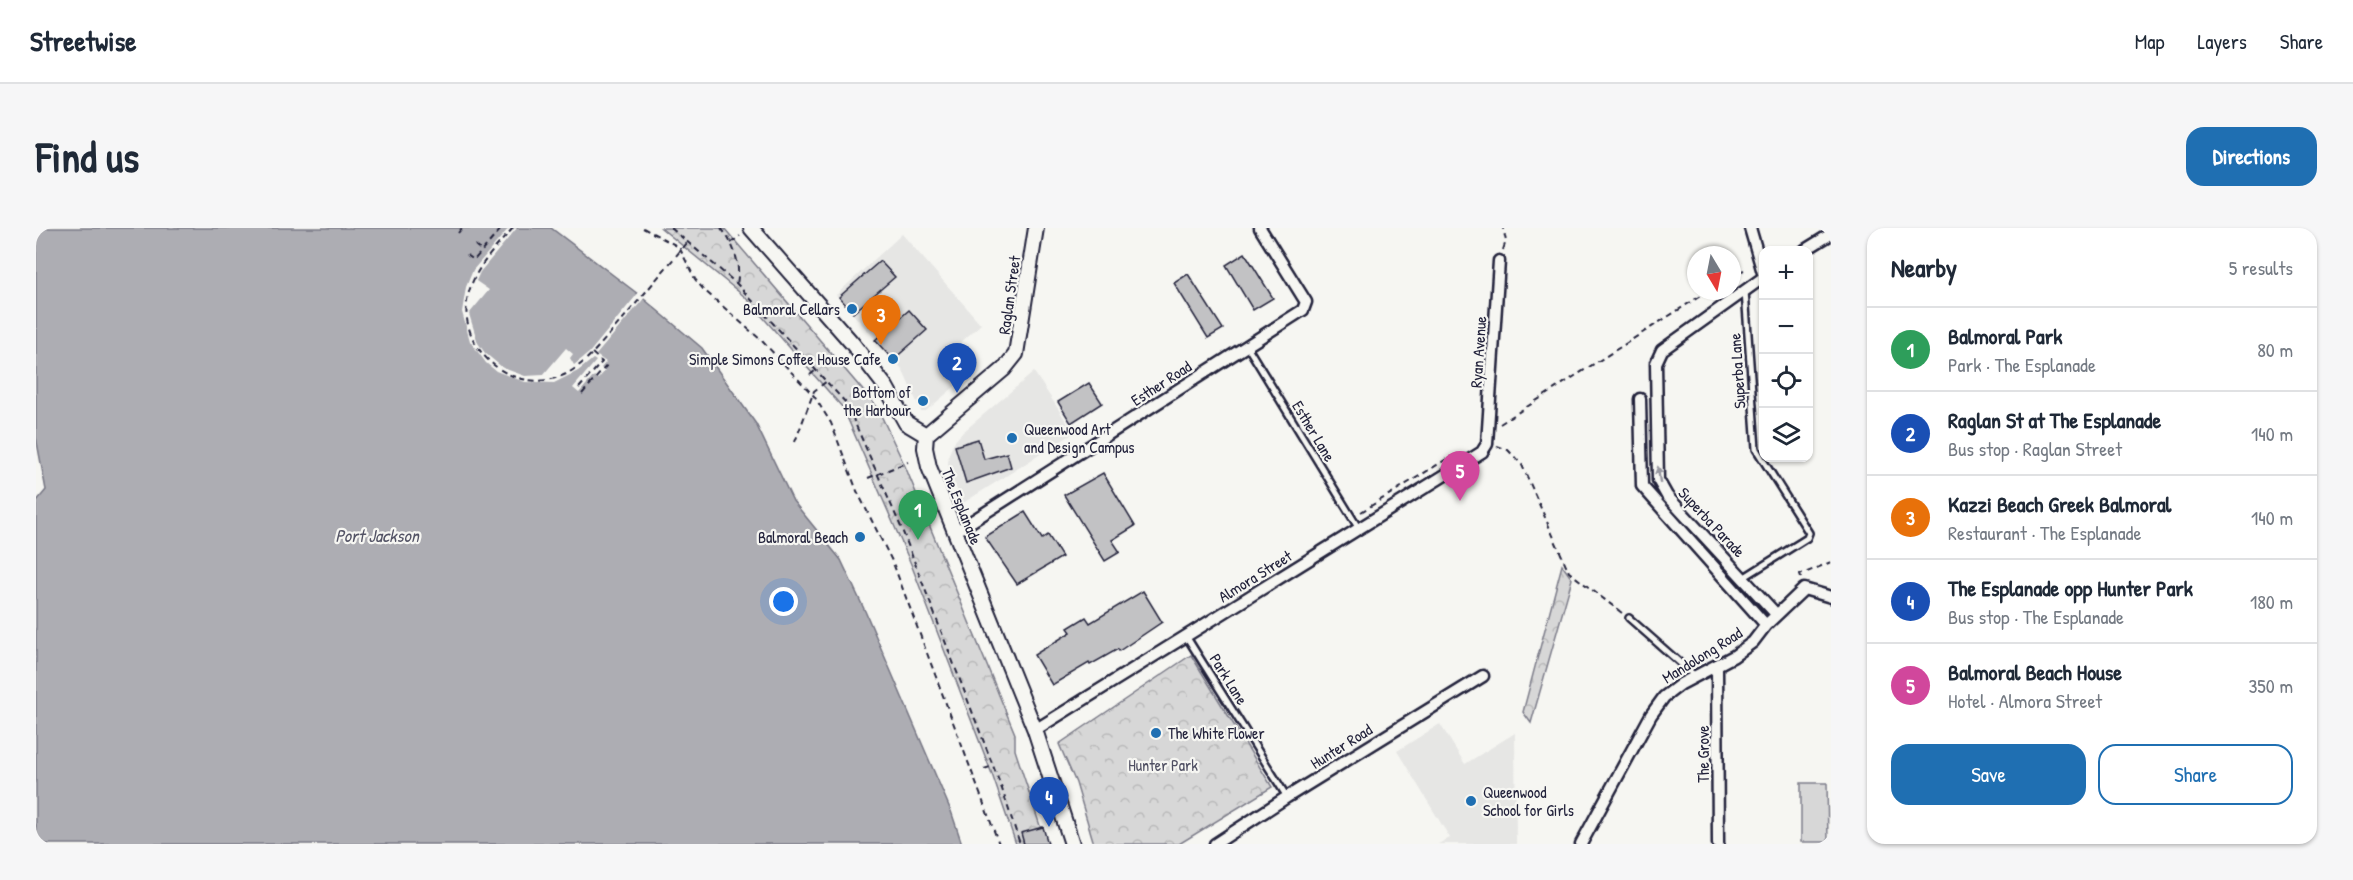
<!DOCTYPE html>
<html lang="en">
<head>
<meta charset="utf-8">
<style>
	body { margin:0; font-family:"Patrick Hand",sans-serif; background:#f6f6f7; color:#1f2937 }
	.controls { position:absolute; right:18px; top:18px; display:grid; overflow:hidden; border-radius:12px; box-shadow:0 2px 4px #0004 }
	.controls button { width:54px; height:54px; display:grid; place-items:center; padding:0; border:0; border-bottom:2px solid #e0e1e3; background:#fff; color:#1f2937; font:30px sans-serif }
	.compass { position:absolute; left:1651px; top:18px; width:54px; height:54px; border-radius:50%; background:#fff; box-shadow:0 2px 4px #0004; rotate:170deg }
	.you { position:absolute; left:748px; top:374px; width:21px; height:21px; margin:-15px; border:4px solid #fff; border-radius:50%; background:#1a73e8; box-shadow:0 0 0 9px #1a73e833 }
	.badge { display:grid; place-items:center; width:39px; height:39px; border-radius:50%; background:#1f6fb2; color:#fff; font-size:20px; font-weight:700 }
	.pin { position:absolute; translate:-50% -50px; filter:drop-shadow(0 2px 3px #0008) }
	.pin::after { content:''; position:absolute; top:32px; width:21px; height:18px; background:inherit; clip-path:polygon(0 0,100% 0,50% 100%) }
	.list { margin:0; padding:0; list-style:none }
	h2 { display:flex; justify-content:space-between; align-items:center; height:78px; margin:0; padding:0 24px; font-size:26px }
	h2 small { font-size:20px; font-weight:400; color:#747a83 }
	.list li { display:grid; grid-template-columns:39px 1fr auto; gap:18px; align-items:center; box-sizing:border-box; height:84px; padding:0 24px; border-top:2px solid #e0e1e3 }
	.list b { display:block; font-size:22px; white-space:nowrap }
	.list p { margin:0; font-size:20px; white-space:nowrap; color:#747a83 }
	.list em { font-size:20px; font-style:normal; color:#747a83 }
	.actions { display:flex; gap:12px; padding:18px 24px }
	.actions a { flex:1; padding:14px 0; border:2px solid #1f6fb2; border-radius:18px; text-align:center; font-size:21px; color:#1f6fb2 }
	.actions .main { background:#1f6fb2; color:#fff }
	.icon { flex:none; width:33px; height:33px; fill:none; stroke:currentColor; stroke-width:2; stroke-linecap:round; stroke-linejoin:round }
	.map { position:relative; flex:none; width:1795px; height:616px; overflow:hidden; border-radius:18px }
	header { display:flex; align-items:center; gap:36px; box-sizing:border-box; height:84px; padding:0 30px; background:#fff; border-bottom:2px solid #e0e1e3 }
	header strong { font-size:28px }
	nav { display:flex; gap:33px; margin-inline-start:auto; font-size:21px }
	.intro { display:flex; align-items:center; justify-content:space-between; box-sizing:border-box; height:144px; padding:0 36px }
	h1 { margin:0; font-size:42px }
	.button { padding:15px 27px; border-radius:18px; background:#1f6fb2; color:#fff; font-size:21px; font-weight:700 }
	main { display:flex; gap:36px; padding:0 36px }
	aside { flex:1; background:#fff; border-radius:18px; box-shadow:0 2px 4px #0004 }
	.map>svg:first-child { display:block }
</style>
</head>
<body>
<header>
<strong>Streetwise</strong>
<nav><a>Map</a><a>Layers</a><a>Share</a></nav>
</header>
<div class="intro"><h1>Find us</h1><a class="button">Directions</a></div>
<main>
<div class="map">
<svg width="1795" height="616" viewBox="0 0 1795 616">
	<defs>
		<pattern id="forest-crowns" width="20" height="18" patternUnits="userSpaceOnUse" patternTransform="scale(1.5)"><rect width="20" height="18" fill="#d7d7d7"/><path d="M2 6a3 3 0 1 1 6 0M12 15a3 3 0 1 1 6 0" fill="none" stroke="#b8b8b9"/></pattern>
	</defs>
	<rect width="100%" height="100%" fill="#f6f6f2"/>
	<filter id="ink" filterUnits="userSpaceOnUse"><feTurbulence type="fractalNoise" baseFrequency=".0167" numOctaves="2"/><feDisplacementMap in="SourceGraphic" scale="12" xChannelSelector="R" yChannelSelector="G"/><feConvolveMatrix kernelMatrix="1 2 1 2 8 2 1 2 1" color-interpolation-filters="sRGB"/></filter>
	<g filter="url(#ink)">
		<path fill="#e6e6e4" d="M866 6 945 96 912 126 930 149 890 183H885L866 141 800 67Z
			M998 144 1038 205 927 275 914 246 912 236 913 226 918 214 927 204Z
			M1404 496 1429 536 1479 505 1480 616H1402L1414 610 1361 523Z"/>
		<path fill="url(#forest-crowns)" stroke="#7c7c89" stroke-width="1.5" d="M625 0H688L841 179 869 238 979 506V522L1010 616H980L956 546 875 336 807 180 709 69Z
			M1526 337 1536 351 1495 495 1487 484Z
			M1155 427 1236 559 1143 616H1058L1040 555 1023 516Z"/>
		<path fill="#d7d7d7" stroke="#7c7c89" stroke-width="1.5" d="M1765 555H1791L1792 614H1765Z"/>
		<path fill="#adadb3" stroke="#757583" stroke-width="1.5" d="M0 0H515L602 66 666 120 720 196 757 273 805 332 829 383 915 583 926 616H0V274L10 262 0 209Z"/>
		<path fill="#f6f6f2" d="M473 0H481L444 44 440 53 453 62 433 86 442 115 449 125 467 140 489 148 507 147 530 120 537 126 534 130 538 137 553 125 604 63 610 68 560 127 570 134 565 140 569 143 562 151 558 148 543 165 537 160 560 133 557 131 542 143 518 155 489 154 460 143 450 135 434 113 426 84 430 59 437 42Z"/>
		<path fill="#c2c2c4" stroke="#22223b" stroke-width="1.5" d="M1209 25 1237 70 1217 82 1190 37Z
			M844 33 859 49 817 85 803 69Z
			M1152 46 1187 101 1172 110 1138 55Z
			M873 82 891 102 857 132 839 112Z
			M1053 155 1066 175 1035 195 1022 174Z
			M942 211 948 231 971 225 975 239 930 255 919 218Z
			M1067 245 1099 298 1076 312 1084 324 1069 333 1028 267Z
			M989 284 1006 311 1012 307 1026 329 981 356 949 309Z
			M1107 363 1126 394 1083 423 1082 421 1054 437 1053 435 1016 457 998 427 1035 404 1032 400 1050 389 1054 395Z
			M1007 599 1012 616H988L985 605Z"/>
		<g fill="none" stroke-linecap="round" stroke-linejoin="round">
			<defs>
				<path id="service" d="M1211 118 1323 301
					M1707 350 1771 310 1773 305 1720 221 1709 63
					M1593 390 1659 448
					M1150 408 1251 569"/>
				<path id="minor" d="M1714 0 1728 48
					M1769 22 1795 6
					M1728 49 1626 122 1620 135 1622 252 1631 268 1740 386
					M1604 171 1606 258 1730 397
					M919 304 1267 82 1270 74 1224 0
					M1681 437 1682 616
					M999 502 1446 224 1451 216 1463 33
					M1179 616 1251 569 1447 448
					M1545 616 1615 487 1628 469 1645 456 1698 428 1717 414 1730 397 1768 361 1795 369"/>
				<path id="tertiary" d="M715 0 816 115 850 159 870 195 890 207
					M890 207 889 220 893 239 999 502 1036 616
					M890 207 968 141 980 126 1000 0"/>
			</defs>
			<use href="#service" stroke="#22223b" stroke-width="10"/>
			<use href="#minor" stroke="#22223b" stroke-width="15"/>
			<use href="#tertiary" stroke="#22223b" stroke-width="18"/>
			<path stroke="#22223b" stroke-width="2" stroke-dasharray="6 4.5" stroke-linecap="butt" d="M607 0 643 19 659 51 667 61 726 113 778 168 795 195 821 263 857 335 963 616
				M635 0 701 56 810 175 865 299 966 561 984 616
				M685 0C698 16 705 36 701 56
				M422 5 426 0
				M695 15 704 8
				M439 17 446 23
				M1467 22 1470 13 1467 0
				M431 27 438 32 466 0
				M1696 47 1708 42
				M774 147 780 142
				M543 160 566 134 556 125
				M546 166 572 136
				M1464 196 1672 63
				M759 214 778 163 791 153
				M1461 218 1472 222 1486 237 1533 344 1586 385
				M832 250 872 234
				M1325 284 1414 229
				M1765 350 1764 347 1795 334
				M948 541 957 538"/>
			<use href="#service" stroke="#f6f6f2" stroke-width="5"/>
			<use href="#minor" stroke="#f6f6f2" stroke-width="10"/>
			<use href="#tertiary" stroke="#f6f6f2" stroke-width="14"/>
			<path stroke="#22223b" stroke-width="2" stroke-dasharray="6 4.5" stroke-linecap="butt" d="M477 0C459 21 438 40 432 68 420 122 479 171 530 146 549 136 563 118 577 102 602 74 626 44 651 15"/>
		</g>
		<defs><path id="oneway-solid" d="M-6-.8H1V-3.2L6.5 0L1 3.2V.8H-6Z" transform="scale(1.5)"/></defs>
		<use fill="#9797a0" href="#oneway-solid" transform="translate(1623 247) rotate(-98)"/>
	</g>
	<g fill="#1f6fb2" stroke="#f6f6f2" stroke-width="2">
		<circle cx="816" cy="81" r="6"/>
		<circle cx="857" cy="131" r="6"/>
		<circle cx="887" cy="173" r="6"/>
		<circle cx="976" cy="210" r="6"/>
		<circle cx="824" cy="309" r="6"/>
		<circle cx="1120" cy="505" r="6"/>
		<circle cx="1435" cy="573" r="6"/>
	</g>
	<g text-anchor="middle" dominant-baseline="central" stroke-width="4.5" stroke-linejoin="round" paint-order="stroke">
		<g font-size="16" fill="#22223b" stroke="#f6f6f2">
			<text transform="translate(973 67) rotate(-82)">Raglan Street</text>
			<text transform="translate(1442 124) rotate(-86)">Ryan Avenue</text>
			<text transform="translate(1701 143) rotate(-94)">Superba Lane</text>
			<text transform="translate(1125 155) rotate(-33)">Esther Road</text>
			<text transform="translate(1278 203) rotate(59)">Esther Lane</text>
			<text transform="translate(926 278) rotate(68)">The Esplanade</text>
			<text transform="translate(1676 294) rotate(47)">Superba Parade</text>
			<text transform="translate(1219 348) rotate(-32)">Almora Street</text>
			<text transform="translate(1666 427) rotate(-32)">Mandolong Road</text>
			<text transform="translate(1193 451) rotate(58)">Park Lane</text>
			<text transform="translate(1305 518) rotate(-32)">Hunter Road</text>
			<text transform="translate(1667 526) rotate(-90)">The Grove</text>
		</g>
		<g font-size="16" fill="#22223b" stroke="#f6f6f2" text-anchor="end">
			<text x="804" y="81">Balmoral Cellars</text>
			<text x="845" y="131">Simple Simons Coffee House Cafe</text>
			<text x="875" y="164">Bottom of<tspan x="875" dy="18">the Harbour</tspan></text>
			<text x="988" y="201" text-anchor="start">Queenwood Art<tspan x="988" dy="18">and Design Campus</tspan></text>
			<text x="812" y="309">Balmoral Beach</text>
			<text x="1132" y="505" text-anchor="start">The White Flower</text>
			<text x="1447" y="564" text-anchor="start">Queenwood<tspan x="1447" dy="18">School for Girls</tspan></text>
		</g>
		<g font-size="16" fill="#4f4f62" stroke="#f6f6f2">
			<text x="1127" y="537">Hunter Park</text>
		</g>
		<g font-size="18" font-style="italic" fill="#535365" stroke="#f6f6f2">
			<text x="341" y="307">Port Jackson</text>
		</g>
	</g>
</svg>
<div class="controls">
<button>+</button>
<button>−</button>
<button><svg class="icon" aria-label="locate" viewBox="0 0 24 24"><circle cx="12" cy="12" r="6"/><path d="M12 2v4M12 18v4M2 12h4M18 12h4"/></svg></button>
<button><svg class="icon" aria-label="layers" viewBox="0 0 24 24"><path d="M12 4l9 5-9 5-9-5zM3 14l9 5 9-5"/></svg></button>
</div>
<svg class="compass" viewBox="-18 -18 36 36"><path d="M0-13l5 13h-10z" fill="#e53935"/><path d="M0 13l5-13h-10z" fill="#747a83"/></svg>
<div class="you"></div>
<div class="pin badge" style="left:882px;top:312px;background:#2e9e5b">1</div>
<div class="pin badge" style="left:921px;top:165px;background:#1a4fb4">2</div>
<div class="pin badge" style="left:845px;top:117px;background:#e8710a">3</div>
<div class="pin badge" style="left:1013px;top:599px;background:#1a4fb4">4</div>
<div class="pin badge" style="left:1424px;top:273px;background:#d1479c">5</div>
</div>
<aside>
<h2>Nearby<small>5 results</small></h2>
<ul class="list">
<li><span class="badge" style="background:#2e9e5b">1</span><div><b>Balmoral Park</b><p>Park · The Esplanade</p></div><em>80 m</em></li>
<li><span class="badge" style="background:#1a4fb4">2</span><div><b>Raglan St at The Esplanade</b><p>Bus stop · Raglan Street</p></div><em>140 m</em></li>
<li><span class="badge" style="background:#e8710a">3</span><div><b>Kazzi Beach Greek Balmoral</b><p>Restaurant · The Esplanade</p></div><em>140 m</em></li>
<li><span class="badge" style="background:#1a4fb4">4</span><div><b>The Esplanade opp Hunter Park</b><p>Bus stop · The Esplanade</p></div><em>180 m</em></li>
<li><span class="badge" style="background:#d1479c">5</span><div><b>Balmoral Beach House</b><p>Hotel · Almora Street</p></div><em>350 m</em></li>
</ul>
<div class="actions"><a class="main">Save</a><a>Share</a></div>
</aside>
</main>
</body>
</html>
